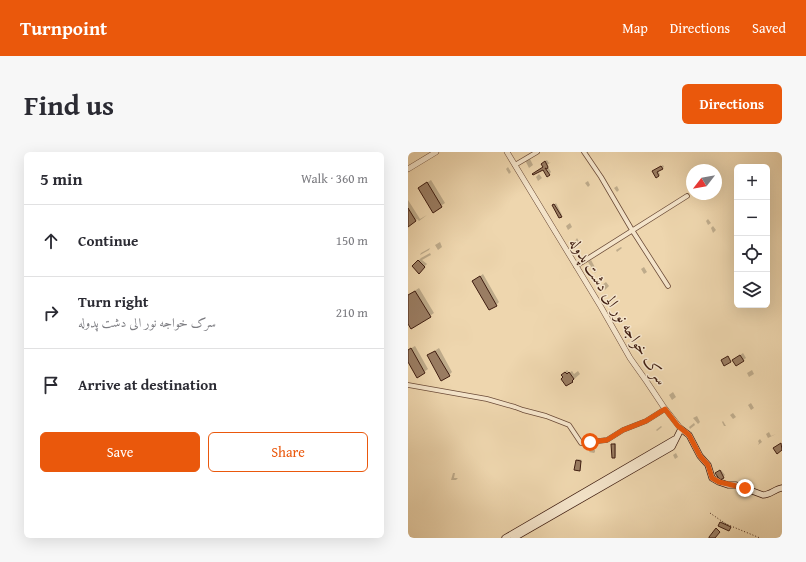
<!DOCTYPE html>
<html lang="en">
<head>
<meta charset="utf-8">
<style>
	body { margin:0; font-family:"Gentium Book Plus",Amiri,serif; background:#f7f7f7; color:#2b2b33 }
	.controls { position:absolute; right:12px; top:12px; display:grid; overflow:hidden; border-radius:6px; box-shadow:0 4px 16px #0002 }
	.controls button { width:36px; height:36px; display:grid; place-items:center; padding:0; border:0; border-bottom:1px solid #e1e1e2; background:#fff; color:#2b2b33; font:20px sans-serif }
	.compass { position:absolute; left:278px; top:12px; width:36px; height:36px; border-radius:50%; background:#fff; box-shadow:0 4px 16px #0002; rotate:239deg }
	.stop { position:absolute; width:12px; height:12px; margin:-9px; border:3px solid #ea580c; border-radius:50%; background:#fff }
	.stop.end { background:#ea580c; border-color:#fff; box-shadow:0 1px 4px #0008 }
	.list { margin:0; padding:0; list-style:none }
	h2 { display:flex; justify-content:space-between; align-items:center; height:52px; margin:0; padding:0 16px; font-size:17px }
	h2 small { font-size:13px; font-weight:400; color:#7c7c81 }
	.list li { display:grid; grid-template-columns:26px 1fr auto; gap:12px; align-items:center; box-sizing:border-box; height:72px; padding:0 16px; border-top:1px solid #e1e1e2 }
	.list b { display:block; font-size:15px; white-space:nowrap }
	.list p { margin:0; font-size:13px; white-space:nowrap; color:#7c7c81 }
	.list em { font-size:13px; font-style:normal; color:#7c7c81 }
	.actions { display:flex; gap:8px; padding:12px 16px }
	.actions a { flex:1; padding:9px 0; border:1px solid #ea580c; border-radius:6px; text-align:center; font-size:14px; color:#ea580c }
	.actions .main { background:#ea580c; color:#fff }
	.icon { flex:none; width:22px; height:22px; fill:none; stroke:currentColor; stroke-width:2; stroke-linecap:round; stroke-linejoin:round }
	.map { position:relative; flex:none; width:374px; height:386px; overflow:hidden; border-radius:6px }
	header { display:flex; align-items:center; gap:24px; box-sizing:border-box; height:56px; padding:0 20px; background:#ea580c; color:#fff }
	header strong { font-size:19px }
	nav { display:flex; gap:22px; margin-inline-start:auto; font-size:14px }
	.intro { display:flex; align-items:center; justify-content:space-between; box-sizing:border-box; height:96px; padding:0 24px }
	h1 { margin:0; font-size:28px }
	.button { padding:10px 18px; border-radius:6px; background:#ea580c; color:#fff; font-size:14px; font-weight:700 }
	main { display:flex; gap:24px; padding:0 24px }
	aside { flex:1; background:#fff; border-radius:6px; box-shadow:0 4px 16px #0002 }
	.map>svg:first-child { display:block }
</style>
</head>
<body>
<header>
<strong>Turnpoint</strong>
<nav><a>Map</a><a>Directions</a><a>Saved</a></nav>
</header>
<div class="intro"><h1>Find us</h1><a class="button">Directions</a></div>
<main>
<aside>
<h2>5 min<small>Walk · 360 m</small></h2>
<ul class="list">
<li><svg class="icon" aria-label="ahead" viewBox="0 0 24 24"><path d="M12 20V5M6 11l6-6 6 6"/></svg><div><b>Continue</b></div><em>150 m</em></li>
<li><svg class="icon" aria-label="right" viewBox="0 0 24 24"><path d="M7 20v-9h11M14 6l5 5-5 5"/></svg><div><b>Turn right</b><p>سرک خواجه نور الی دشت پدوله</p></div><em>210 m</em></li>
<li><svg class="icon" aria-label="arrive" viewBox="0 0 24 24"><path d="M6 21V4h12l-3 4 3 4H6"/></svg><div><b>Arrive at destination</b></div></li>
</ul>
<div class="actions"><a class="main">Save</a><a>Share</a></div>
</aside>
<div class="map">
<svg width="374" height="386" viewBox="0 0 374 386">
	<rect width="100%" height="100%" fill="#eed6ae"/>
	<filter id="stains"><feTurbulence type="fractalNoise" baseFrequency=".005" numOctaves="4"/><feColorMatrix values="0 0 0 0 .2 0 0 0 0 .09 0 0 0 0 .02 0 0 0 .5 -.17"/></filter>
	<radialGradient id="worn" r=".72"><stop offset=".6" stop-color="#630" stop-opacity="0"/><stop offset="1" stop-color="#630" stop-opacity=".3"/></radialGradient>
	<path fill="#0003" d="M121 5 125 13 121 16 117 8Z
		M139 8 141 11 143 10 139 13 143 20 141 22 135 16 137 9Z
		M255 13 256 15 250 19 252 22 251 24 247 18Z
		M100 15 103 20 101 22 98 17Z
		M131 22 134 26 130 29 128 25Z
		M23 28 37 51 25 59 11 36Z
		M180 29 182 33 180 35 177 31Z
		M209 34 211 38 209 40 206 36Z
		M0 48 12 67 19 63 11 69 9 67 0 73Z
		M148 51 154 63 153 64 145 54Z
		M300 67 303 71 300 73 298 69Z
		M162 71 164 75 160 78 158 74Z
		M305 74 308 78 305 81 303 76Z
		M169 86 172 91 169 93 167 89Z
		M32 90 34 95 30 98 27 93Z
		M213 95 214 96 209 100 208 98Z
		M22 96 21 98 12 103 13 101Z
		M22 101 23 103 21 104 14 108 19 112 11 120 5 114 13 106Z
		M183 108 189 119 187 121 180 110Z
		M236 115 239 120 236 122 233 117Z
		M75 122 91 150 88 153 65 129Z
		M193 123 196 127 192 130 190 126Z
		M198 130 201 134 197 138 194 133Z
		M11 136 26 161 4 176 0 170V143Z
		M7 194 20 217 9 225 0 208V198Z
		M31 196 44 220 41 223 20 203Z
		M335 201 338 206 335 208H326Z
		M159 218 161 221 164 219 166 222 170 219 172 222 164 229 154 223Z
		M344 218 346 222 341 225 339 221Z
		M265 240 268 245 264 248 261 243Z
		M343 251 346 256 343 258 340 253Z
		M325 261 328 265 325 267 322 263Z
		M289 264 292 270 290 272 285 266Z
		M315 269 318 274H316L314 270Z
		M286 271 287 273 282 277 281 275Z
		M253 274 254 275 249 279 248 278Z
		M361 280 363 284 368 282 360 286 358 282Z
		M352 287 354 290 350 293 351 291 350 289Z
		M206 291H208V304L207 305 204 293Z
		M183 297 187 298V300L186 301 181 300Z
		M268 301 270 305 267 307 265 303Z
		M170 307 174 308 171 318 168 309Z
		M313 318 317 323 315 325 310 320Z
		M45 321H47L46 326H50L48 328H43Z
		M314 369 323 374 322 377 313 370Z"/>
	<path fill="#9a7d63" stroke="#3f1d11" d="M137 9 140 15 139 17 137 16 142 23 139 25 135 18 125 23 124 22 135 15 133 12Z
		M253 14 255 17 249 20 251 24 248 26 244 19Z
		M19 30 34 55 25 61 10 36Z
		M146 52 154 65 151 66 144 53Z
		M0 56 8 69 0 75Z
		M10 108 17 115 11 122 4 114Z
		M72 124 89 154 81 158 64 129Z
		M7 139 23 165 3 177 0 172V143Z
		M3 196 17 221 9 226 0 210V198Z
		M27 199 42 224 33 229 19 203Z
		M332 203 336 209 328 214 324 208Z
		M320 204 323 210 316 214 313 208Z
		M157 220 159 222 161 220 166 227 164 229 165 230 158 234 153 227 155 225 153 223Z
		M373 291 374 298 369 302 365 296Z
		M203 292H207V306H204Z
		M168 308 173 309 172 319 166 318Z
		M312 318 316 326 312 328 307 321Z
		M312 370 323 375 321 379 310 374Z
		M308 376 312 380 307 386H301V385Z"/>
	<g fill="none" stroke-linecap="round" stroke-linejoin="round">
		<defs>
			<path id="minor" d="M176 0 193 25 224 78 260 134
				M107 13 129 0
				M168 114 279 44
				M0 233 79 247 107 255 115 258 138 264 161 273 173 291 199 288 215 278 238 269 257 257"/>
			<path id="tertiary" d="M99 0 193 155 222 206 239 230 255 254 273 277
				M0 17 28 0"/>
			<path id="secondary" d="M97 386 267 287
				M106 386 264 295 273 277 281 283 292 304 300 313 304 326 311 330 320 333H328L355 343C362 343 367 337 374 336"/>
		</defs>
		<use href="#minor" stroke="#6b4b38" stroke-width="5.5"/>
		<use href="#tertiary" stroke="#6b4b38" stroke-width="6"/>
		<use href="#secondary" stroke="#3f1d11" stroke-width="7"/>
		<path stroke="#3f1d11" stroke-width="1" stroke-dasharray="1 2" stroke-linecap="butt" d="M302 361 318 372 352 386"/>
		<use href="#minor" stroke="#f4e4ca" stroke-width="4"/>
		<use href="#tertiary" stroke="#f4e4ca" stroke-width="5"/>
		<use href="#secondary" stroke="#f4e4ca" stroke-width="5.5"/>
	</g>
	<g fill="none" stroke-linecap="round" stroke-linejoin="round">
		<path stroke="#ea580c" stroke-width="5" d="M182 290 199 288 215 278 238 269 257 257 270 274 281 283 292 304 300 313 304 326 311 330 337 336"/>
	</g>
	<g text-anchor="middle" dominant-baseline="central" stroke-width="3" stroke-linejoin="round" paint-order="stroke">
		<g font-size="16" fill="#3f1d11" stroke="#f4e4ca">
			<text transform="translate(211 159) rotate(58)">سرک خواجه نور الی دشت پدوله</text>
		</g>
	</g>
	<rect width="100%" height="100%" filter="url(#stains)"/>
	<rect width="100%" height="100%" fill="url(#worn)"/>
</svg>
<div class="controls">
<button>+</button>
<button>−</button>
<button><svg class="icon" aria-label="locate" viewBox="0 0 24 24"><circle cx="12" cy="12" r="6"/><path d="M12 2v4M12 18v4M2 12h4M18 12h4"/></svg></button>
<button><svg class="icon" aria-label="layers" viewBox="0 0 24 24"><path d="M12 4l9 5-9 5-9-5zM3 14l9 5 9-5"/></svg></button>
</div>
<svg class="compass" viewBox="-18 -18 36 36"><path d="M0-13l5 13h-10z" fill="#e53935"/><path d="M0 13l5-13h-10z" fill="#7c7c81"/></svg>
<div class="stop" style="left:182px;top:290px"></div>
<div class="stop end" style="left:337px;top:336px"></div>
</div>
</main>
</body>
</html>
